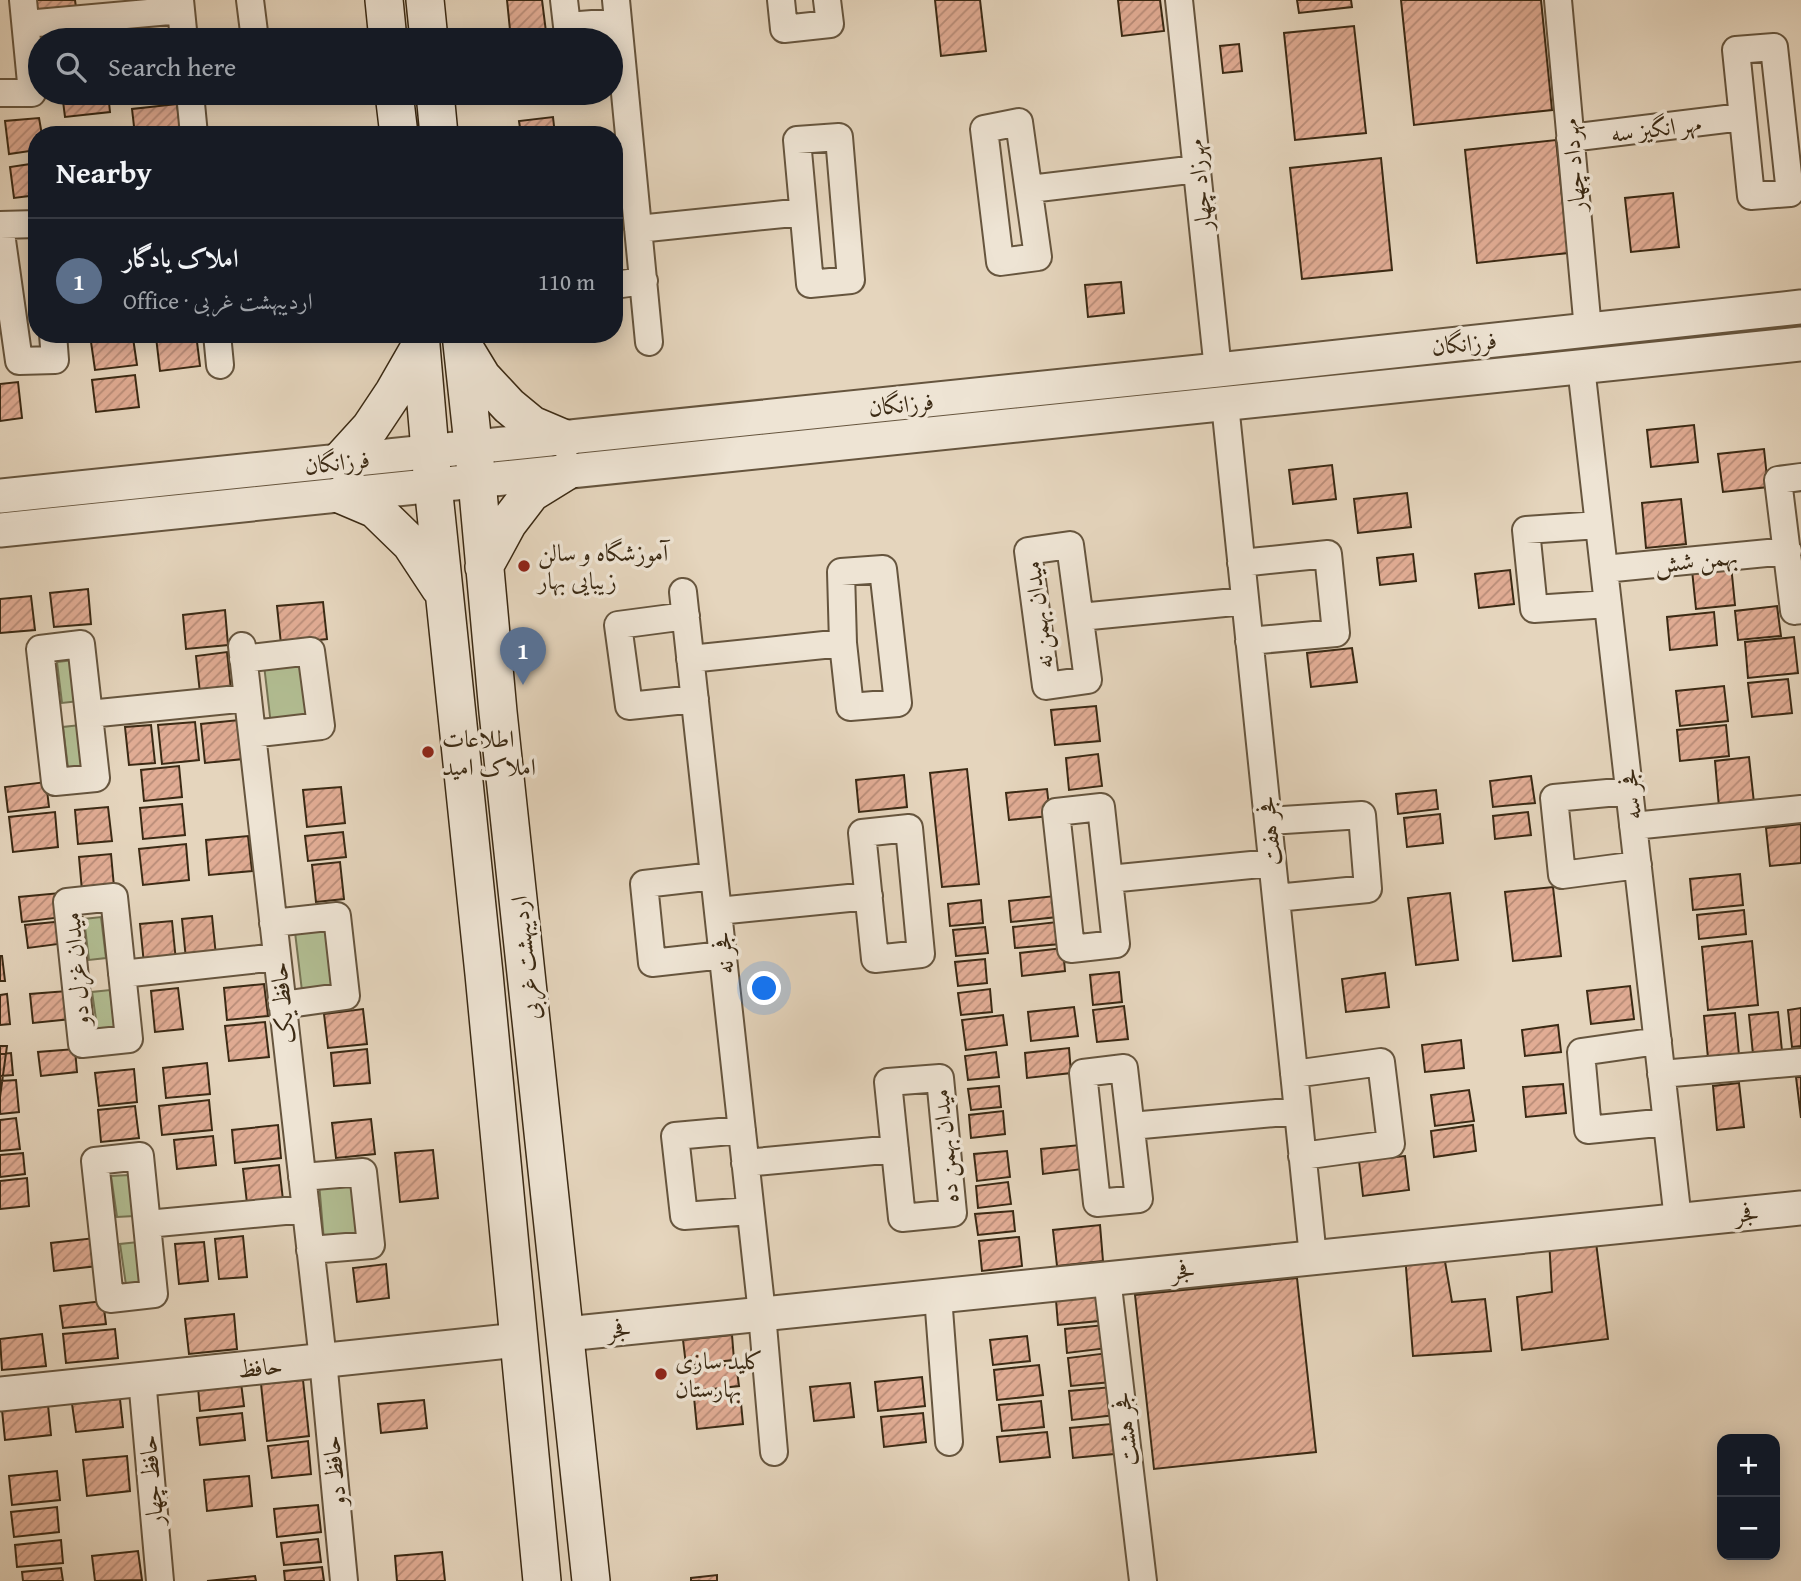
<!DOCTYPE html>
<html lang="en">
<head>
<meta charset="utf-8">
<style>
	body { margin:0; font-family:"Gentium Book Plus",Amiri,serif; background:#20242c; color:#f1f3f6 }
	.controls { position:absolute; right:21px; bottom:21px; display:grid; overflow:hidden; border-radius:14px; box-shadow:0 4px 18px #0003 }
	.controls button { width:63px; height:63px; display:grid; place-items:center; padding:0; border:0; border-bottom:2px solid #363941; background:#171b24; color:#f1f3f6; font:35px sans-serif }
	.you { position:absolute; left:765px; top:989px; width:24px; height:24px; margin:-18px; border:5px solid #fff; border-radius:50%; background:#1a73e8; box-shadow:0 0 0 10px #1a73e833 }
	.badge { display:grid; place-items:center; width:46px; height:46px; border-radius:50%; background:#c59692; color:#fff; font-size:23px; font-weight:700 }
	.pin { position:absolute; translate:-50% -58px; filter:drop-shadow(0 2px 4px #0008) }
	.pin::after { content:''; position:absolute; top:37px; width:24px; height:21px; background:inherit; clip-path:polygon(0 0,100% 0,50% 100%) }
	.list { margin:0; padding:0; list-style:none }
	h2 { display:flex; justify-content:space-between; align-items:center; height:91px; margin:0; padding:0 28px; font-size:30px }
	h2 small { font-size:23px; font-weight:400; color:#9ea1a6 }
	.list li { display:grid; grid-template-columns:46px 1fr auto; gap:21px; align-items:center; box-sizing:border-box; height:126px; padding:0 28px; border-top:2px solid #363941 }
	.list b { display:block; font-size:26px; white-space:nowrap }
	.list p { margin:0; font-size:23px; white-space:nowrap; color:#9ea1a6 }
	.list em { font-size:23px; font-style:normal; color:#9ea1a6 }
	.icon { flex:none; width:38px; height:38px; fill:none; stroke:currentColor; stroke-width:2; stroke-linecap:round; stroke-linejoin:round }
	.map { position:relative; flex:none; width:1801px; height:1581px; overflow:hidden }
	.search { position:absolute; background:#171b24; box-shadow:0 4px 18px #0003; left:28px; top:28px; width:595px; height:77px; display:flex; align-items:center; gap:18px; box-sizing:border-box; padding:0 24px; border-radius:38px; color:#9ea1a6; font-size:26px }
	.panel { position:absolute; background:#171b24; box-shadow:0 4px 18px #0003; left:28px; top:126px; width:595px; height:217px; border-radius:28px }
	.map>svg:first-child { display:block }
</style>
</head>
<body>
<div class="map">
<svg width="1801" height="1581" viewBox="0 0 1801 1581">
	<defs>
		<pattern id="building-hatch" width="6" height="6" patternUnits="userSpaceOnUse" patternTransform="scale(1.75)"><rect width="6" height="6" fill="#e1ac94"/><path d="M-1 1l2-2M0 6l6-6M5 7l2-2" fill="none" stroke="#b88c78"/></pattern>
	</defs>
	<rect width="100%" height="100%" fill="#e5d5bd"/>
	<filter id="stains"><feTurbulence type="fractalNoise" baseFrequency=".00286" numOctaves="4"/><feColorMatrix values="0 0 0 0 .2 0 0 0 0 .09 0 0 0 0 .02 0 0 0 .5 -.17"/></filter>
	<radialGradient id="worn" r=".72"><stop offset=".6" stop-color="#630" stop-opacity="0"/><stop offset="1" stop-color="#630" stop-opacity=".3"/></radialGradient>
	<path fill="#b2be93" stroke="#767454" stroke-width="2" d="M74 660 79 701 62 703 57 662Z
		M302 661 308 721 271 725 264 665Z
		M80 725 85 766 68 768 63 727Z
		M101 917 106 958 89 960 84 919Z
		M332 927 339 987 302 991 295 932Z
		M110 990 115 1031 98 1033 92 992Z
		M129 1175 134 1216 117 1217 111 1176Z
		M358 1180 363 1238 324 1241 319 1183Z
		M138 1242 144 1283 126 1285 120 1244Z"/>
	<path fill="url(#building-hatch)" stroke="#3b2a14" stroke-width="2" d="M33 0H75L77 15 36 20Z
		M507 0H542L547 40H511Z
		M935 0H980L986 51 941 56Z
		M1118 0H1160L1164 31 1122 36Z
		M1297 0H1351L1352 7 1299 13Z
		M1401 0H1541L1552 110 1414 125Z
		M1354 26 1366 133 1295 140 1284 33Z
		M166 30 168 40H136L135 34Z
		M1239 44 1242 71 1223 73 1220 46Z
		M62 93H108L110 112 65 117Z
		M177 104 181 135H135L132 109Z
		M553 117 555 135H521L519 121Z
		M39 118 42 135H37V150L9 154 5 121Z
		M1556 140 1568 253 1477 263 1465 150Z
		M1381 158 1392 270 1302 279 1290 168Z
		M37 163V195L14 198 10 167Z
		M1673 193 1679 247 1631 252 1625 198Z
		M1121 282 1124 313 1088 317 1085 285Z
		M81 334H111L81 338Z
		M181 334H196L200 366 160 371 156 337Z
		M133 338 137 365 95 370 91 342Z
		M135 375 139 407 96 412 92 380Z
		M18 382 22 418 0 421V384Z
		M1694 425 1698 462 1651 467 1647 430Z
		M1764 449 1768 487 1723 492 1718 454Z
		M1332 465 1336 499 1293 504 1289 470Z
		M1407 493 1411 527 1358 533 1354 499Z
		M1681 499 1686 544 1646 548 1642 503Z
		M1413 554 1416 581 1380 585 1377 558Z
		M1731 565 1735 605 1696 609 1692 570Z
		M1510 570 1514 604 1479 608 1475 574Z
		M88 589 91 624 54 627 50 593Z
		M31 596 35 630 0 633V599Z
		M323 602 327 639 281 644 277 606Z
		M1777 606 1781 636 1738 640 1735 611Z
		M225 610 228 645 186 649 183 615Z
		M1714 612 1717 645 1670 650 1667 617Z
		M1794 637 1798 673 1748 678 1745 642Z
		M1352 648 1357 682 1311 687 1307 653Z
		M227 652 231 690 200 693 196 656Z
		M1788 679 1792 713 1752 717 1748 683Z
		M1724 686 1728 721 1680 726 1676 691Z
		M1096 706 1100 741 1055 745 1051 710Z
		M239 720 243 759 205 763 201 724Z
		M195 722 199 760 162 764 158 725Z
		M151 725 155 763 129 765 125 727Z
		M1726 725 1729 756 1680 761 1677 730Z
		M1098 754 1102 786 1069 790 1066 758Z
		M1749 757 1754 803 1719 807 1715 761Z
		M179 766 182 797 144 801 141 770Z
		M967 769 979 884 942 887 930 773Z
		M904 775 907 807 859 812 856 780Z
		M1531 776 1535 803 1493 807 1490 781Z
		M46 782 49 807 8 812 5 787Z
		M341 787 345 823 307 827 303 790Z
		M1047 789 1050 816 1009 820 1006 793Z
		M1436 790 1438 809 1398 814 1396 794Z
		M182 804 185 835 143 839 140 808Z
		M108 807 112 841 78 844 75 810Z
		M55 812 58 847 13 852 9 817Z
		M1528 812 1531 835 1495 839 1493 816Z
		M1440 814 1443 843 1407 847 1404 818Z
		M1801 824V863L1770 866 1766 828Z
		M343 832 346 857 308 861 305 836Z
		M248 836 252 871 209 875 206 840Z
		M186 844 189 880 143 885 139 849Z
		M111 854 114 887 82 891 79 857Z
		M340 862 344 899 316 902 312 865Z
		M1740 874 1743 905 1693 910 1690 879Z
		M1553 887 1561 956 1513 961 1505 892Z
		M60 893 63 917 22 922 19 897Z
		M1450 893 1458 960 1416 965 1408 898Z
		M1055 896 1057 917 1011 922 1009 901Z
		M981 900 983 923 950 926 948 904Z
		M1744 910 1746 934 1699 939 1697 915Z
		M212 916 216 956 186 959 182 919Z
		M64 921 66 943 28 948 25 925Z
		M172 921 176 961 144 964 140 924Z
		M1057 922 1060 944 1015 948 1013 927Z
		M985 927 988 953 956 956 953 930Z
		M1752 941 1758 1005 1708 1010 1702 947Z
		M1063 948 1065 971 1022 976 1020 953Z
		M0 956H2L5 981H0Z
		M985 959 987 983 958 986 955 962Z
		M1119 972 1122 1002 1093 1005 1090 975Z
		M1385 973 1389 1007 1346 1012 1342 979Z
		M264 984 268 1016 227 1020 224 988Z
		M1630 986 1634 1019 1591 1024 1587 991Z
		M178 988 183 1029 155 1032 151 991Z
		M990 989 992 1012 961 1015 958 993Z
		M67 991 71 1019 33 1023 30 994Z
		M7 994 10 1024 0 1025V995Z
		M1124 1006 1128 1039 1097 1042 1093 1010Z
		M1074 1007 1078 1036 1031 1041 1028 1012Z
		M1801 1008V1046L1792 1047 1788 1010Z
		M363 1009 367 1044 328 1048 324 1014Z
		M1778 1012 1782 1051 1753 1054 1749 1015Z
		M1735 1013 1739 1055 1708 1058 1704 1016Z
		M1003 1015 1007 1045 966 1050 962 1020Z
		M265 1022 269 1057 229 1061 225 1026Z
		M1558 1025 1561 1052 1525 1056 1522 1030Z
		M1461 1040 1464 1068 1425 1072 1422 1045Z
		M0 1046H7L0 1097Z
		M1069 1048 1071 1073 1027 1078 1025 1053Z
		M75 1049 77 1072 41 1076 38 1052Z
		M367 1049 370 1083 334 1086 331 1053Z
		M996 1052 999 1077 968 1080 965 1056Z
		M11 1053 13 1075 0 1076V1054Z
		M207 1063 210 1094 166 1098 163 1068Z
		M134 1069 137 1102 99 1106 95 1073Z
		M1796 1077H1801V1118Z
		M16 1080 19 1112 0 1114V1081Z
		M1739 1083 1744 1127 1717 1130 1713 1086Z
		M1563 1084 1566 1113 1526 1117 1523 1087Z
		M999 1086 1001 1107 971 1110 968 1089Z
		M1469 1090 1474 1121 1435 1126 1431 1095Z
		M209 1100 212 1130 162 1135 159 1106Z
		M135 1106 139 1138 101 1142 98 1110Z
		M1003 1111 1005 1134 971 1138 969 1115Z
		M16 1118 20 1149 0 1151V1120Z
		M371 1119 375 1154 336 1158 332 1123Z
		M278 1125 281 1158 235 1163 232 1130Z
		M1473 1125 1476 1151 1434 1157 1431 1131Z
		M213 1136 216 1165 177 1169 174 1140Z
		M1080 1145 1083 1169 1043 1174 1041 1149Z
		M433 1150 438 1198 400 1202 395 1153Z
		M1007 1151 1010 1177 977 1181 974 1154Z
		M23 1153 25 1174 0 1177V1155Z
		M1405 1156 1409 1190 1363 1196 1359 1161Z
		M279 1165 283 1200 247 1203 243 1169Z
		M27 1178 29 1206 0 1209V1181Z
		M1008 1182 1011 1204 978 1208 976 1186Z
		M1013 1211 1015 1231 978 1235 975 1214Z
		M1100 1225 1103 1261 1057 1266 1053 1230Z
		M1595 1234 1608 1339 1522 1350 1517 1297 1552 1292 1549 1239Z
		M243 1236 247 1277 219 1279 215 1239Z
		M1019 1237 1022 1266 982 1271 979 1241Z
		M95 1238 97 1266 54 1271 51 1243Z
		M204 1242 208 1281 179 1284 175 1244Z
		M1443 1250 1452 1302 1485 1299 1491 1351 1413 1356 1405 1255Z
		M386 1264 389 1298 357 1302 353 1268Z
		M1297 1278 1316 1452 1154 1469 1135 1295Z
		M1097 1296 1099 1321 1058 1325 1056 1300Z
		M103 1301 106 1324 63 1328 60 1306Z
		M234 1314 237 1349 189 1354 185 1319Z
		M1105 1325 1108 1348 1067 1353 1065 1329Z
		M115 1329 118 1358 66 1363 63 1334Z
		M42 1334 46 1366 2 1370 0 1339Z
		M732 1335 734 1360 686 1365 683 1340Z
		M1027 1336 1030 1361 993 1365 990 1340Z
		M1108 1353 1111 1382 1071 1386 1068 1358Z
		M736 1364 739 1386 694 1391 691 1369Z
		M1039 1365 1043 1395 997 1400 994 1370Z
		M922 1377 925 1406 878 1411 875 1382Z
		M303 1380 309 1436 267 1441 261 1384Z
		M241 1383 244 1406 200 1411 198 1387Z
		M850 1383 854 1417 814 1421 810 1387Z
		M1112 1387 1115 1415 1072 1420 1069 1391Z
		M740 1393 743 1424 697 1429 694 1397Z
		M120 1399 123 1427 76 1432 72 1404Z
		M424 1400 427 1428 381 1433 378 1404Z
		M1041 1401 1044 1427 1002 1431 999 1405Z
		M48 1405 51 1435 5 1440 2 1410Z
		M242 1413 245 1440 200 1445 197 1418Z
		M923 1413 926 1442 884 1447 881 1417Z
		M1111 1424 1114 1454 1073 1458 1070 1428Z
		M1047 1432 1050 1457 1000 1462 997 1437Z
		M308 1441 311 1474 272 1478 268 1446Z
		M127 1456 130 1491 87 1496 83 1460Z
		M57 1471 60 1500 12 1505 9 1476Z
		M249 1476 252 1506 207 1511 204 1480Z
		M318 1505 321 1532 277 1537 274 1509Z
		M57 1507 59 1532 14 1537 11 1512Z
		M318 1539 321 1562 284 1565 281 1543Z
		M61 1540 63 1563 17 1567 15 1545Z
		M138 1551 142 1580 95 1581 92 1556Z
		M442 1552 445 1581H397L395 1556Z
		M322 1567 324 1581H285L284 1571Z
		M61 1568 63 1581H23L22 1572Z
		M717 1575V1581H691V1578Z
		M255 1576 256 1581H207Z"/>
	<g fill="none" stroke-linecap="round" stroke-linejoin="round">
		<defs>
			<path id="minor" d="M180 0 184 40
				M250 0 255 40
				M564 0 567 26 618 22
				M616 0 649 342
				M781 0 784 29 830 24 827 0
				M1179 0 1218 370
				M1558 0 1588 330
				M26 24 181 10
				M1774 47 1790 193 1751 196 1736 50Z
				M0 93H32L23 0
				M190 93 194 135
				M1019 122 1038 257 1000 262 984 129Z
				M839 137 851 280 810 284 797 140Z
				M1570 138 1742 117
				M1030 189 1197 169
				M0 225 37 224
				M0 226 19 361 55 360 53 334
				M638 229 803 212
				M614 285 644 281
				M217 334 220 365
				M1581 367 1678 1220
				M1225 404 1313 1257
				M1801 477 1778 480 1794 611 1801 610
				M1599 525 1526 530 1534 609 1608 604
				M1070 545 1088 680 1046 686 1028 551Z
				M1241 563 1328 554 1336 633 1249 641
				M883 569 898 703 850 707 843 643 841 572Z
				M1604 569 1788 551
				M683 592 762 1314 774 1452
				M686 616 618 625 629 706 695 699
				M1080 617 1245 601
				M81 644 96 778 55 782 40 649Z
				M242 646 323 1360 344 1581
				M243 659 311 651 321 726 252 734
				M690 659 843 643
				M89 714 248 698
				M1629 791 1554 798 1562 875 1638 865
				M1101 807 1116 944 1071 949 1056 812Z
				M1268 821 1362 815 1368 889 1276 898
				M1633 826 1801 809
				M909 828 921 954 875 959 862 833Z
				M714 876 644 884 652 963 723 955
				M1109 879 1272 863
				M114 897 129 1039 82 1044 67 902Z
				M718 911 869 896
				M273 923 337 916 346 996 282 1005
				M122 974 277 957
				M1658 1041 1581 1052 1588 1130 1667 1122
				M1124 1068 1139 1199 1097 1203 1083 1073Z
				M1294 1074 1381 1062 1391 1144 1302 1156
				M1661 1074 1801 1062
				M940 1078 953 1213 902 1218 888 1082Z
				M1131 1126 1297 1111
				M742 1130 675 1136 684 1216 750 1211
				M140 1156 154 1294 110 1299 95 1161Z
				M745 1163 895 1149
				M302 1177 363 1172 371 1245 310 1250
				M147 1224 306 1209
				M1107 1278 1143 1581
				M938 1296 949 1442
				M142 1379 160 1581"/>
			<path id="tertiary" d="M0 496 1218 370 1801 307
				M0 530 1801 344
				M566 1334 1801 1208
				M0 1394 519 1340"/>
			<path id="secondary" d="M384 0 388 40
				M425 0 429 40
				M394 93 399 135
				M435 93 439 135
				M420 334 433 485 484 974 542 1581
				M461 334 477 481 498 712 591 1581
				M465 349 482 377 509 406 532 425 565 439
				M340 461 370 428 394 392 421 345
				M342 495 375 509 411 544 440 588
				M484 567 508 523 531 493 565 472"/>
		</defs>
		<use href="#minor" stroke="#66553e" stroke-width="30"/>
		<use href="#tertiary" stroke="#66553e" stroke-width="37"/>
		<use href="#secondary" stroke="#3b2a14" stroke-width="40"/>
		<use href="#minor" stroke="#eee4d4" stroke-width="26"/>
		<use href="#tertiary" stroke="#eee4d4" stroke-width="33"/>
		<use href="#secondary" stroke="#eee4d4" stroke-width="37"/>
	</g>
	<g fill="#8f2418" stroke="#eee4d4" stroke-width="2.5">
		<circle cx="524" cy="566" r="7"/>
		<circle cx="428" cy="752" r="7"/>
		<circle cx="661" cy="1374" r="7"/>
	</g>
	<g text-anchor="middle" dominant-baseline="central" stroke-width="7" stroke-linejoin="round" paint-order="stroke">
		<g font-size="24" fill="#3b2a14" stroke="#eee4d4">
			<text transform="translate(1656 128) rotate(-7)">مهر انگیز سه</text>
			<text transform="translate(1573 165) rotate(-95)">مهرداد چهار</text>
			<text transform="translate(1199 185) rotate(-96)">مهرزاد چهار</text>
			<text transform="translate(1464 343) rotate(-6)">فرزانگان</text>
			<text transform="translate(901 404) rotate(-6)">فرزانگان</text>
			<text transform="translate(337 462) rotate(-6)">فرزانگان</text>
			<text transform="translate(1696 560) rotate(-6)">بهمن شش</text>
			<text transform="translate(1038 615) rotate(-97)">میدان بهمن نه</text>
			<text transform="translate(1630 794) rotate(-96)">فجر سه</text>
			<text transform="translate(1269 831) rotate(-96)">فجر هفت</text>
			<text transform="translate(723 953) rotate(-96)">فجر نه</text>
			<text transform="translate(525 958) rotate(-96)">اردیبهشت غربی</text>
			<text transform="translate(76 969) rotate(-95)">میدان غزل دو</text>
			<text transform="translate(282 1003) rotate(-96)">حافظ یک</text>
			<text transform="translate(945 1146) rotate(-95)">میدان بهمن ده</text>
			<text transform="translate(1747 1213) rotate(-5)">فجر</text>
			<text transform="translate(1183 1270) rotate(-6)">فجر</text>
			<text transform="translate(619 1329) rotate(-6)">فجر</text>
			<text transform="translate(260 1367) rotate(-6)">حافظ</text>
			<text transform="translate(1125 1429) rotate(-97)">فجر هشت</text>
			<text transform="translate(334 1471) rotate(-96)">حافظ دو</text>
			<text transform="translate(151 1480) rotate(-95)">حافظ چهار</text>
		</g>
		<g font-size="24" fill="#3b2a14" stroke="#eee4d4" text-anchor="start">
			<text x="538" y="552">آموزشگاه و سالن<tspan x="538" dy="28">زیبایی بهار</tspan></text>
			<text x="442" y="738">اطلاعات<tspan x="442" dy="28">املاک امید</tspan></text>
			<text x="675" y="1360">کلید سازی<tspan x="675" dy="28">بهارستان</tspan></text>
		</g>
	</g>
	<rect width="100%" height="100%" filter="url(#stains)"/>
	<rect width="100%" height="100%" fill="url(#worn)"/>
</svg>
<div class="controls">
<button>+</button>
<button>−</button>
</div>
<div class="you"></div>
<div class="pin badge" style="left:523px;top:685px;background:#5c6f8a">1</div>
<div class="search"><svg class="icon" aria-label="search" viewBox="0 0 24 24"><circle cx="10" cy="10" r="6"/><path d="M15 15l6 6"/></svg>Search here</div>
<section class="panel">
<h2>Nearby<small></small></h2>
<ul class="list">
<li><span class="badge" style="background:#5c6f8a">1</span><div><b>املاک یادگار</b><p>Office · اردیبهشت غربی</p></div><em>110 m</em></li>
</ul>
</section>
</div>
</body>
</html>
